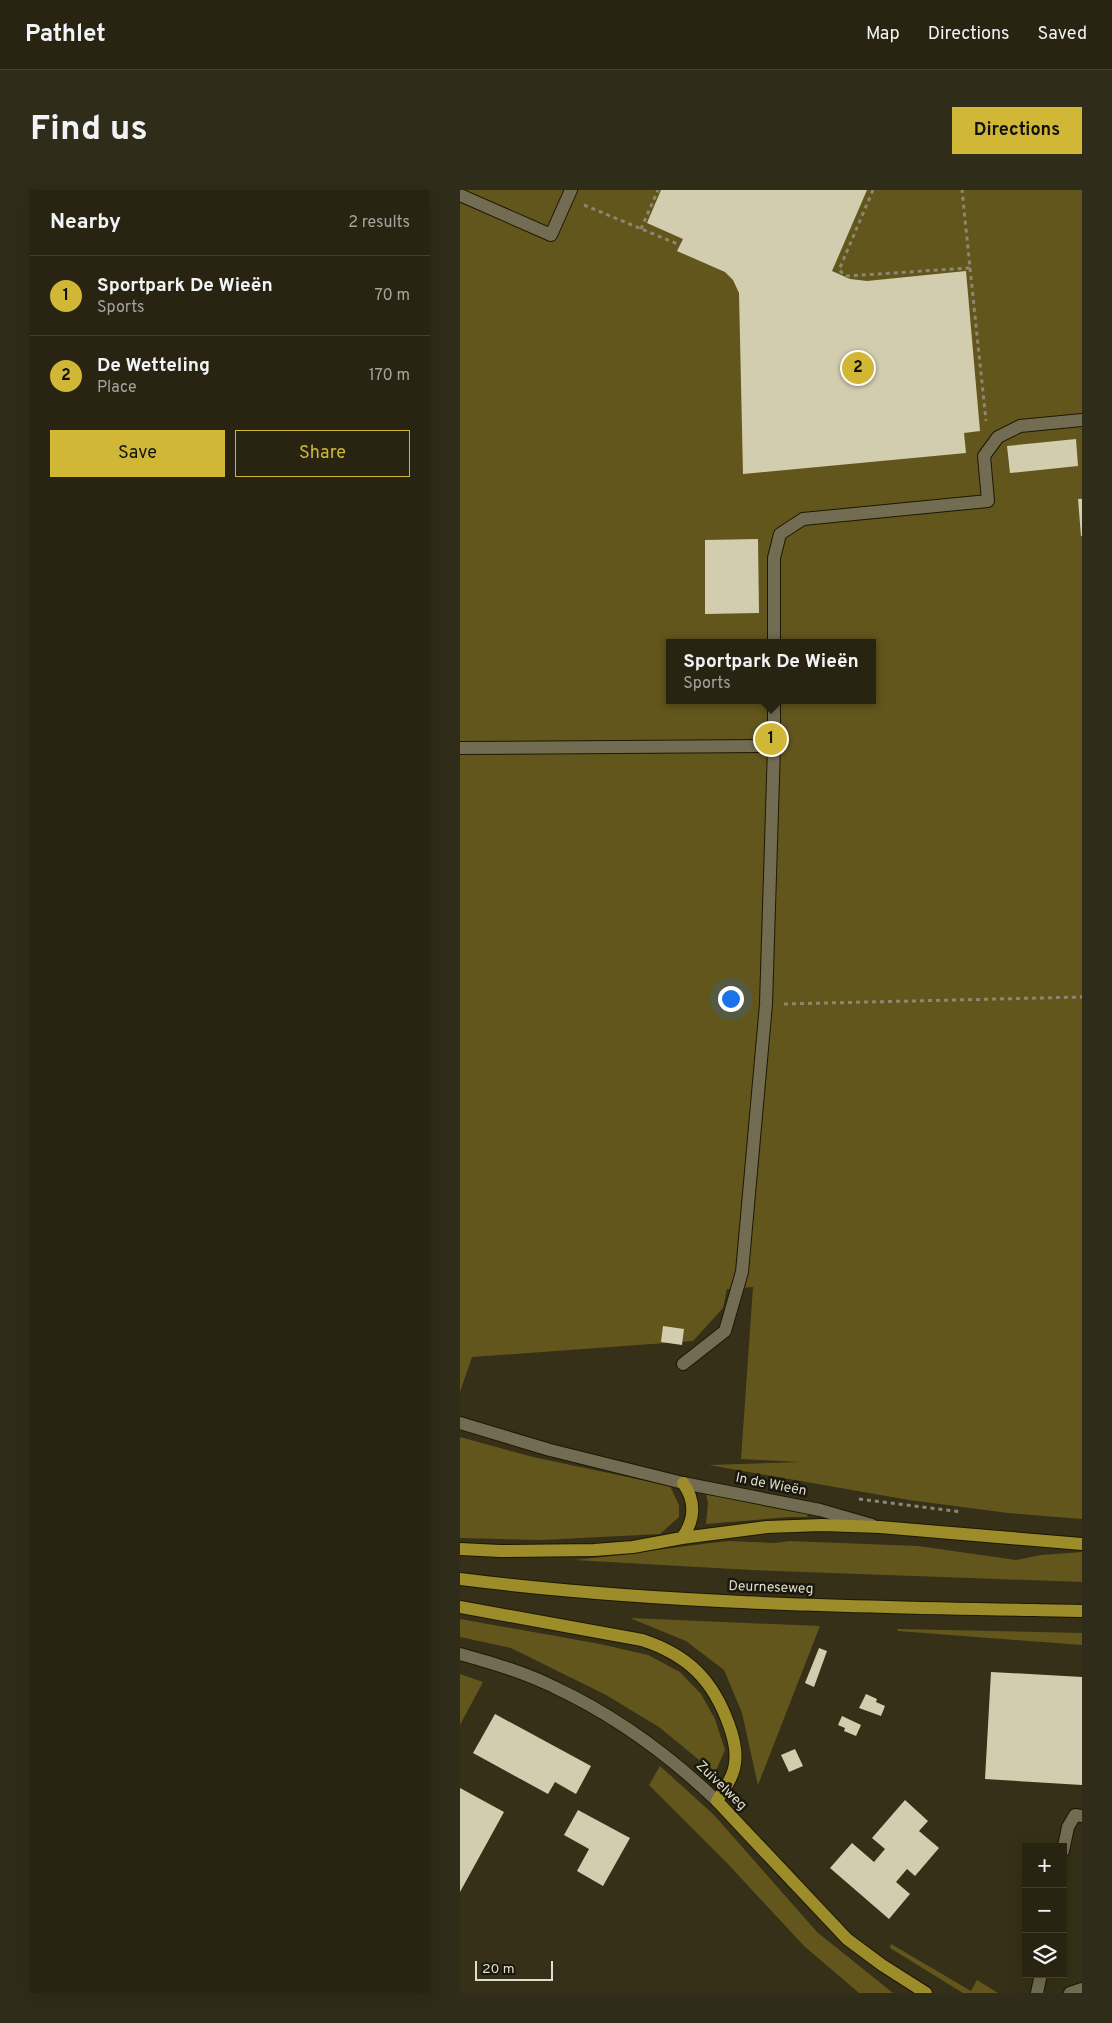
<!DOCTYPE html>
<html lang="en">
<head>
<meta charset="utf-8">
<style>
	body { margin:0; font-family:Overpass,sans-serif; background:#302c1a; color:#f1f3f6 }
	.controls { position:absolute; right:15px; bottom:15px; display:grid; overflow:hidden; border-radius:0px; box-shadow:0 5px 20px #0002 }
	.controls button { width:45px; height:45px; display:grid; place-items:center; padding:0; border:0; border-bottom:1px solid #444131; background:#282411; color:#f1f3f6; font:25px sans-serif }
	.scale { position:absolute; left:15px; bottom:12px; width:78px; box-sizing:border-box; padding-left:5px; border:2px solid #dfdccd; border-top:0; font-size:14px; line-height:18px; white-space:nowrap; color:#dfdccd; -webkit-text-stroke:4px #1a180d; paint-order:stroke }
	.you { position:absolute; left:270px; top:808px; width:18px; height:18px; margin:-12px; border:4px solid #fff; border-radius:50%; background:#1a73e8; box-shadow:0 0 0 8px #1a73e833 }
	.badge { display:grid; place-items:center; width:32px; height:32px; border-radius:50%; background:#d1b736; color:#111; font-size:16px; font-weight:700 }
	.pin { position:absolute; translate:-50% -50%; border:2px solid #fff; box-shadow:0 1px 5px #0006 }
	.popup { position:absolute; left:206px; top:449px; width:210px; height:65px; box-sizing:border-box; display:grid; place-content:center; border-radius:0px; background:#282411; filter:drop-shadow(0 1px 4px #0005); font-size:16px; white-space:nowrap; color:#a5a49f }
	.popup b { font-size:19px; color:#f1f3f6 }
	.popup::after { content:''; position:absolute; left:50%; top:100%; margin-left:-10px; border:10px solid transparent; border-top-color:#282411 }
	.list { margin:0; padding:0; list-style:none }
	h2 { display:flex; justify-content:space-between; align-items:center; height:65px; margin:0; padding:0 20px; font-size:21px }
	h2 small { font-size:16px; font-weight:400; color:#a5a49f }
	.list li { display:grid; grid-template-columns:32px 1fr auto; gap:15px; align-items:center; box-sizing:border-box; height:80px; padding:0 20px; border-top:1px solid #444131 }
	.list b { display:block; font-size:19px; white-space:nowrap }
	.list p { margin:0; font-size:16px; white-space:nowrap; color:#a5a49f }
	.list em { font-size:16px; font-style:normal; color:#a5a49f }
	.actions { display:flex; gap:10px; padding:15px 20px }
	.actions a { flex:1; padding:11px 0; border:1px solid #d1b736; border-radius:0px; text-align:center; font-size:18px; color:#d1b736 }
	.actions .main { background:#d1b736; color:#111 }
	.icon { flex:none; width:28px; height:28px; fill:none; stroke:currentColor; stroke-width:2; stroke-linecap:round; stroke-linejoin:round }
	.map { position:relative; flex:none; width:622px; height:1803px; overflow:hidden; border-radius:0px }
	header { display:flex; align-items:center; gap:30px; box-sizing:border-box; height:70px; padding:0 25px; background:#282411; border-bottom:1px solid #444131 }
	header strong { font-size:24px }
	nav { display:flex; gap:28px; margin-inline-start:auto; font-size:18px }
	.intro { display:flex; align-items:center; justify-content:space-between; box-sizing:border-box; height:120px; padding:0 30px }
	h1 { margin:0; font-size:35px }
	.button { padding:12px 22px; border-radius:0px; background:#d1b736; color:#111; font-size:18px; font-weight:700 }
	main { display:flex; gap:30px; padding:0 30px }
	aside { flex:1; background:#282411; border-radius:0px; box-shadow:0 5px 20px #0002 }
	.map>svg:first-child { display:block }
</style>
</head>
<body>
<header>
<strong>Pathlet</strong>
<nav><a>Map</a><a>Directions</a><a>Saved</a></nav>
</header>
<div class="intro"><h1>Find us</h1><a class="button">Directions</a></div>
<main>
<aside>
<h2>Nearby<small>2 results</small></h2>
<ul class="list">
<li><span class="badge">1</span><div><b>Sportpark De Wieën</b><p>Sports</p></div><em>70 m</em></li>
<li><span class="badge">2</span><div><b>De Wetteling</b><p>Place</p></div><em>170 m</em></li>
</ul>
<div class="actions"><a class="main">Save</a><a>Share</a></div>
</aside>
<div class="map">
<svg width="622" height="1803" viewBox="0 0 622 1803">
	<rect width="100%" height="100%" fill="#353017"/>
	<path fill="#62561d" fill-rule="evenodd" d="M0 0H622V1329L548 1323 449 1310 249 1275 341 1272 281 1269 293 1097 267 1099 263 1118 233 1151 12 1167 0 1202ZM210 453H412V510H210Z
		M0 1247 73 1267 210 1296 219 1315V1327L200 1344 82 1350 0 1348Z
		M246 1304 284 1310 348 1324 347 1327H330L246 1334 248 1313Z
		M270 1351 315 1353 329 1351 458 1356 556 1370 581 1365 622 1362V1392L291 1380 114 1370C167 1365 218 1356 270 1351Z
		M170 1428 360 1436 298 1595 282 1523 264 1480 226 1451Z
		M0 1429 140 1454 188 1465 220 1482 241 1504 255 1529 265 1560 255 1583 199 1537 146 1505 51 1458 0 1447Z
		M437 1439 622 1443V1455L438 1441Z
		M0 1484 23 1492 0 1535Z
		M200 1576 254 1625 357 1742 433 1803H399L344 1756 267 1673 189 1595Z
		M431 1754 511 1801 517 1790 538 1803H503L430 1758Z"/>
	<path fill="#d3cdb0" d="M201 0H407L372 81 390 89 407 91 506 81 520 241 504 243 506 263 283 284 279 103 273 90 265 82 217 61 223 49 187 33Z
		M616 249 618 276 550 283 547 256Z
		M618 309H622V346H621Z
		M298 349 299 423 245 424V350Z
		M203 1136 224 1139 222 1155 201 1152Z
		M359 1458 367 1461 354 1497 345 1493Z
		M531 1482 622 1487V1595L525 1589Z
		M406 1504 417 1509 416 1512 425 1516 421 1526 399 1518Z
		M35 1524 131 1576 116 1604 95 1592 88 1604 13 1563Z
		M382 1526 401 1535 396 1546 384 1541 385 1538 378 1535Z
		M335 1559 343 1576 329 1582 321 1565Z
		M0 1598 44 1622 0 1702Z
		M445 1610 468 1631 459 1641 479 1658 455 1686 447 1679 436 1692 450 1704 429 1729 370 1678 392 1653 414 1672 425 1659 412 1648Z
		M118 1620 170 1648 143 1696 117 1681 129 1659 104 1645Z"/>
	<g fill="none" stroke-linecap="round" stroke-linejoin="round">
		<defs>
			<path id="minor" d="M0 5 91 45 111 0
				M314 453V368L320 344 343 329 528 311 524 266 538 247 560 236 622 230
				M0 558 314 556V510
				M223 1174 265 1141 282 1082 306 814 314 556
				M0 1233 90 1260 223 1293 360 1320 412 1335
				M0 1464C32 1473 64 1482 94 1497 154 1525 209 1565 257 1611
				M603 1661 608 1637 615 1625 622 1626
				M577 1803 581 1784
				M610 1803 622 1799"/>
			<path id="major" d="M222 1348C235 1330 236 1311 223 1293
				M0 1359 40 1361 134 1360 173 1357 222 1348 307 1337 362 1335 420 1337 622 1354
				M0 1389C206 1415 414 1417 622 1421
				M0 1417 182 1450C228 1465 253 1490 269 1535 273 1546 277 1560 275 1573 274 1586 264 1599 257 1611L387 1749 422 1775 466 1803"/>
		</defs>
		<use href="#minor" stroke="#1d1802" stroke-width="14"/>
		<use href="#major" stroke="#1d1802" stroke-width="14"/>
		<path stroke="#8b8773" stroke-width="3" stroke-dasharray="4 4" stroke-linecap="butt" d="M413 0 379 80 386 86 510 78 502 0
			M124 15 220 55
			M181 39 198 0
			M510 78 526 231
			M324 814 622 807
			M399 1309 502 1322"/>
		<use href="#minor" stroke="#726c52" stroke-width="12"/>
		<use href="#major" stroke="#9d8c2a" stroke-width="12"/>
	</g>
	<g text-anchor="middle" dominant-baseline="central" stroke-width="5" stroke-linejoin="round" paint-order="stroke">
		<g font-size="14" fill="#dfdccd" stroke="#1a180d">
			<text transform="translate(311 1295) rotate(11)">In de Wieën</text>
			<text transform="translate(311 1398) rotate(2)">Deurneseweg</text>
			<text transform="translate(261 1596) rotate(44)">Zuivelweg</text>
		</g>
	</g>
</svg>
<div class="controls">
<button>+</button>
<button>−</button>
<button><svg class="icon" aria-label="layers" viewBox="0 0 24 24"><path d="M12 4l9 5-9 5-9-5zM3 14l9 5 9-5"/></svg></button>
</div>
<div class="scale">20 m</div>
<div class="you"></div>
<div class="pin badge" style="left:311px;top:549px">1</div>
<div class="popup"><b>Sportpark De Wieën</b>Sports</div>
<div class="pin badge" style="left:398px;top:178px">2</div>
</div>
</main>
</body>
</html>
